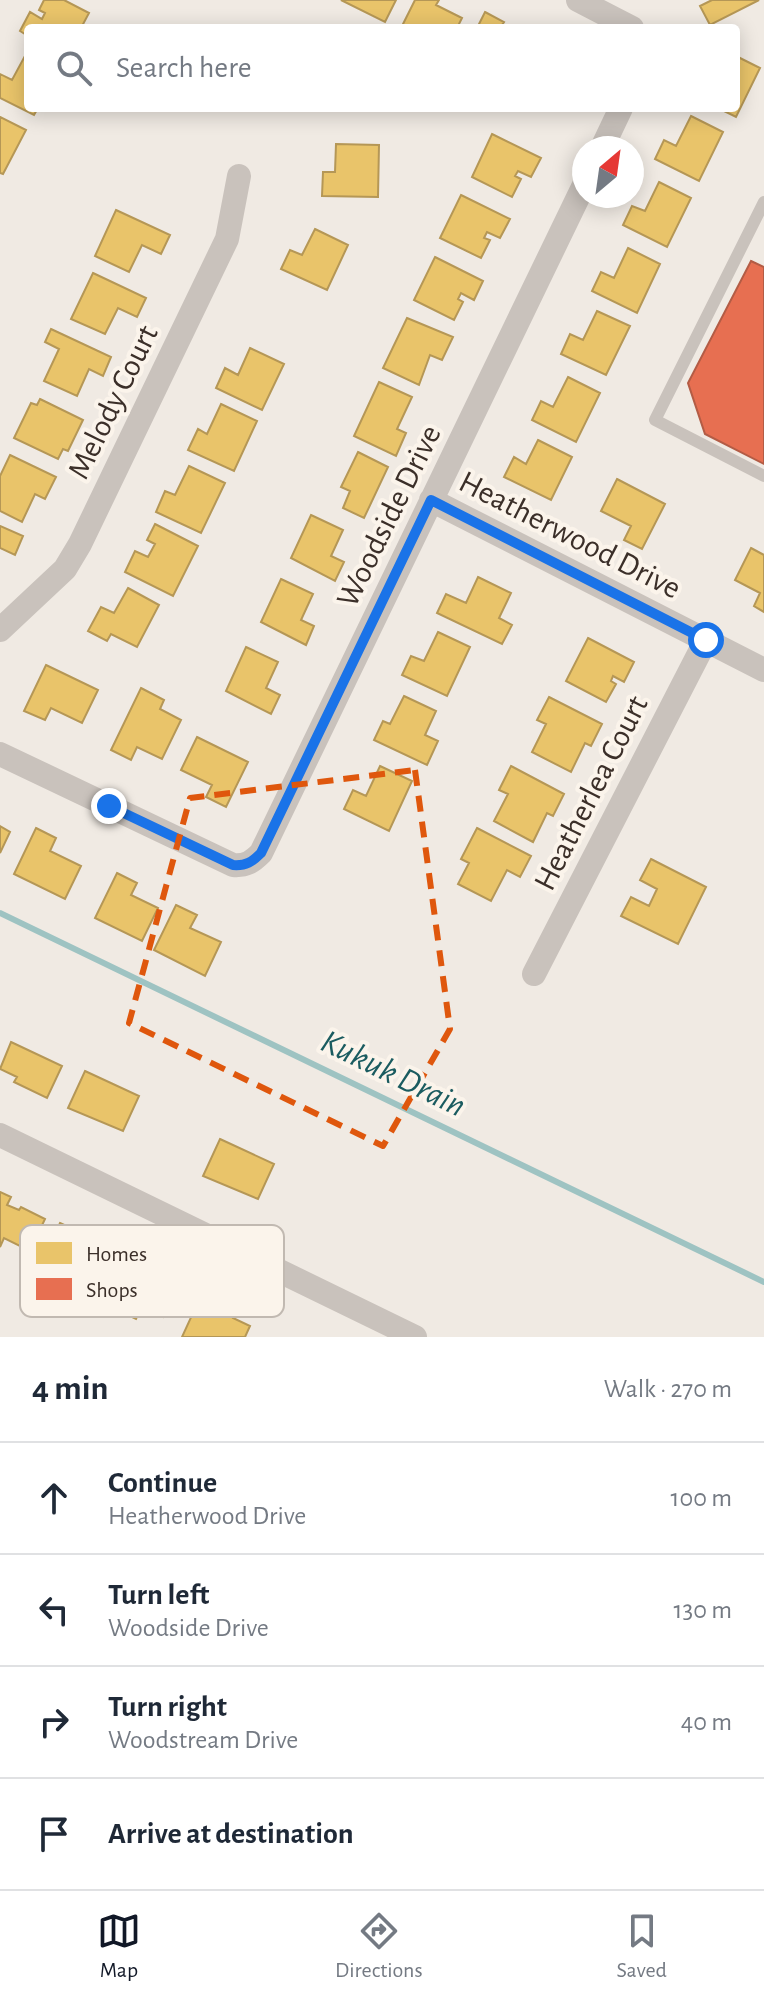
<!DOCTYPE html>
<html lang="en">
<head>
<meta charset="utf-8">
<style>
	body { margin:0; font-family:"Alegreya Sans",sans-serif; background:#f2f2f3; color:#1f2937 }
	.compass { position:absolute; left:572px; top:136px; width:72px; height:72px; border-radius:50%; background:#fff; box-shadow:0 4px 20px #0003; rotate:29deg }
	.stop { position:absolute; width:24px; height:24px; margin:-18px; border:6px solid #1a73e8; border-radius:50%; background:#fff }
	.stop.end { background:#1a73e8; border-color:#fff; box-shadow:0 2px 8px #0008 }
	.list { margin:0; padding:0; list-style:none }
	h2 { display:flex; justify-content:space-between; align-items:center; height:104px; margin:0; padding:0 32px; font-size:34px }
	h2 small { font-size:26px; font-weight:400; color:#747a83 }
	.list li { display:grid; grid-template-columns:52px 1fr auto; gap:24px; align-items:center; box-sizing:border-box; height:112px; padding:0 32px; border-top:2px solid #e0e1e3 }
	.list b { display:block; font-size:30px; white-space:nowrap }
	.list p { margin:0; font-size:26px; white-space:nowrap; color:#747a83 }
	.list em { font-size:26px; font-style:normal; color:#747a83 }
	.icon { flex:none; width:44px; height:44px; fill:none; stroke:currentColor; stroke-width:2; stroke-linecap:round; stroke-linejoin:round }
	.map { position:relative; flex:none; width:764px; height:1337px; overflow:hidden }
	.search { position:absolute; background:#fff; box-shadow:0 4px 20px #0003; left:24px; right:24px; top:24px; height:88px; display:flex; align-items:center; gap:20px; box-sizing:border-box; padding:0 28px; border-radius:8px; color:#747a83; font-size:30px }
	.sheet { height:552px; background:#fff }
	nav { display:flex; justify-content:space-around; align-items:center; box-sizing:border-box; height:112px; border-top:2px solid #e0e1e3; background:#fff; font-size:22px; color:#747a83 }
	nav a { display:grid; justify-items:center; gap:4px }
	nav .on { color:#111827 }
	.map>svg:first-child { display:block }
</style>
</head>
<body>
<div class="map">
<svg width="764" height="1337" viewBox="0 0 764 1337">
	<rect width="100%" height="100%" fill="#f0eae3"/>
	<path fill="#e9c46a" stroke="#b59756" stroke-width="2" d="M44 0H64L89 13 81 28H28V36L20 31 30 12 42 19 45 13 39 10Z
		M341 0H396L385 22Z
		M415 0H439L436 5 462 18 457 28H401Z
		M712 0H759L710 25 700 6Z
		M485 12 504 22 500 28H477Z
		M26 54 28 55V108H38L34 115 0 98V74L12 80Z
		M736 56 760 68 736 117 718 108H736Z
		M691 116 723 132 699 181 655 159 664 140 676 146Z
		M0 117 26 130 3 174 0 173Z
		M492 134 541 158 531 177 518 171 515 176 521 179 512 197 472 177Z
		M336 144 379 145 378 197 322 196 323 172H335Z
		M659 182 691 198 667 247 623 225 632 206 645 211Z
		M461 195 510 219 500 238 487 232 484 238 490 240 481 258 440 238Z
		M116 210 170 235 161 254 142 245 129 272 95 256Z
		M315 229 348 245 327 290 281 269 290 250 302 255Z
		M628 248 660 264 637 313 592 291 601 272 614 278Z
		M435 257 483 281 474 300 461 293 458 299 463 302 454 320 414 300Z
		M93 273 146 298 137 317 118 308 105 334 71 319Z
		M597 311 630 326 606 375 561 354 570 334 583 340Z
		M407 318 453 337 442 360 430 355 419 385 383 368Z
		M51 329 111 357 103 376 89 369 77 396 44 381 59 349 45 342Z
		M250 348 284 364 262 410 216 388 225 368 238 375Z
		M568 377 600 393 576 442 532 420 541 401 553 407Z
		M379 382 412 397 397 429 406 433 396 456 354 436Z
		M40 399 83 420 68 451 63 449 58 459 14 438 31 403 37 405Z
		M221 404 257 421 234 471 188 450 198 429 207 434Z
		M538 440 572 457 551 500 504 477 514 457 526 464Z
		M358 452 388 467 364 518 343 508 350 491 341 487Z
		M10 455 56 477 45 499 35 494 22 522 0 511V476Z
		M189 466 225 483 201 533 156 512 165 491 175 495Z
		M617 479 665 504 642 549 624 540 631 526 601 511Z
		M311 515 343 530 331 556 344 562 335 581 291 558Z
		M155 524 198 546 173 596 125 572 135 551 148 557 155 544 147 540Z
		M0 526 23 536 15 555 0 548Z
		M751 548 764 555V612L754 606 760 593 735 580Z
		M478 577 511 593 499 618 512 625 502 644 437 613 446 594 466 603Z
		M281 579 313 594 301 620 314 626 306 645 261 622Z
		M128 588 159 605 137 647 111 634 107 641 88 631 101 607 114 613Z
		M438 632 470 647 447 696 402 675 411 656 424 661Z
		M588 638 634 662 624 682 613 676 611 681 616 684 606 702 566 681Z
		M246 647 278 662 266 688 280 695 271 714 226 691Z
		M46 665 98 690 82 723 51 708 45 720 24 711Z
		M141 688 164 700 160 709 181 720 162 759 137 747 131 760 111 750Z
		M404 696 436 711 425 735 438 741 427 765 374 740 383 721 390 724Z
		M549 697 602 724 591 746 585 743 571 772 532 752 546 724 537 720Z
		M197 737 248 762 226 807 206 797 212 785 181 770Z
		M380 766 412 781 389 831 344 809 353 790 366 796Z
		M511 766 564 794 553 816 547 813 533 842 494 821 508 794 499 790Z
		M0 826 10 832 0 853Z
		M36 828 56 838 50 851 81 866 65 899 14 874Z
		M477 828 531 856 520 877 507 870 491 901 458 884 469 863 461 859Z
		M651 859 706 887 678 944 621 916 631 897 649 906 657 889 640 880Z
		M117 873 137 883 131 895 158 908 142 941 95 918Z
		M176 905 197 915 190 928 221 942 205 976 154 950Z
		M11 1042 62 1066 47 1098 14 1082 17 1077 0 1069Z
		M85 1071 139 1096 123 1131 68 1108Z
		M220 1139 274 1164 258 1199 203 1176Z
		M0 1192 11 1197 7 1205 19 1210 21 1207 45 1219 30 1251 4 1238 0 1247Z
		M60 1223 113 1248 98 1282 43 1259Z
		M138 1256 158 1265 154 1272 179 1284 163 1317 141 1308 136 1319 113 1308Z
		M204 1289 224 1298 220 1306 235 1313 233 1318 250 1326 245 1337H182Z"/>
	<path fill="#e76f51" stroke="#b35c45" stroke-width="2" d="M751 261 764 267V464L705 434 688 383Z"/>
	<g fill="none" stroke-linecap="round" stroke-linejoin="round">
		<path stroke="#9ec3c2" stroke-width="6" d="M0 913 764 1282"/>
		<path stroke="#c9c2bc" stroke-width="12" d="M764 202 655 420 764 476"/>
		<path stroke="#c9c2bc" stroke-width="24" d="M578 0 632 28
			M602 148 621 108
			M431 500 764 670
			M0 630 65 569 80 544 227 239 239 176
			M0 754 233 865C246 866 252 862 261 853L584 185
			M534 974 706 640
			M0 1135 415 1337"/>
	</g>
	<g fill="none" stroke-linecap="round" stroke-linejoin="round">
		<path stroke="#1a73e8" stroke-width="10" d="M109 806 233 865C246 866 252 862 261 853L431 500 706 640"/>
	</g>
	<path fill="none" stroke="#df570d" stroke-width="6" stroke-dasharray="16 10" stroke-linejoin="round" d="M415 770 450 1029 383 1146 129 1023 190 798Z"/>
	<g text-anchor="middle" dominant-baseline="central" stroke-width="8" stroke-linejoin="round" paint-order="stroke">
		<g font-size="32" fill="#3b2f29" stroke="#fbf4eb">
			<text transform="translate(113 402) rotate(-64)">Melody Court</text>
			<text transform="translate(389 516) rotate(-64)">Woodside Drive</text>
			<text transform="translate(570 535) rotate(27)">Heatherwood Drive</text>
			<text transform="translate(591 793) rotate(-63)">Heatherlea Court</text>
		</g>
		<g font-size="34" font-style="italic" fill="#1b5c60" stroke="#fbf4eb">
			<text transform="translate(393 1074) rotate(26)">Kukuk Drain</text>
		</g>
	</g>
	<rect x="20" y="1225" width="264" height="92" rx="12" fill="#fbf4eb" stroke="#c1b9b1" stroke-width="2"/>
	<rect x="36" y="1242" width="36" height="22" fill="#e9c46a"/>
	<rect x="36" y="1278" width="36" height="22" fill="#e76f51"/>
	<g font-size="22" fill="#3b2f29">
		<text x="86" y="1261">Homes</text>
		<text x="86" y="1297">Shops</text>
	</g>
</svg>
<svg class="compass" viewBox="-18 -18 36 36"><path d="M0-13l5 13h-10z" fill="#e53935"/><path d="M0 13l5-13h-10z" fill="#747a83"/></svg>
<div class="stop" style="left:706px;top:640px"></div>
<div class="stop end" style="left:109px;top:806px"></div>
<div class="search"><svg class="icon" aria-label="search" viewBox="0 0 24 24"><circle cx="10" cy="10" r="6"/><path d="M15 15l6 6"/></svg>Search here</div>
</div>
<section class="sheet">
<h2>4 min<small>Walk · 270 m</small></h2>
<ul class="list">
<li><svg class="icon" aria-label="ahead" viewBox="0 0 24 24"><path d="M12 20V5M6 11l6-6 6 6"/></svg><div><b>Continue</b><p>Heatherwood Drive</p></div><em>100 m</em></li>
<li><svg class="icon" aria-label="left" viewBox="0 0 24 24"><path d="M17 20v-9H6M10 6l-5 5 5 5"/></svg><div><b>Turn left</b><p>Woodside Drive</p></div><em>130 m</em></li>
<li><svg class="icon" aria-label="right" viewBox="0 0 24 24"><path d="M7 20v-9h11M14 6l5 5-5 5"/></svg><div><b>Turn right</b><p>Woodstream Drive</p></div><em>40 m</em></li>
<li><svg class="icon" aria-label="arrive" viewBox="0 0 24 24"><path d="M6 21V4h12l-3 4 3 4H6"/></svg><div><b>Arrive at destination</b></div></li>
</ul>
</section>
<nav>
<a class="on"><svg class="icon" aria-label="map" viewBox="0 0 24 24"><path d="M3 6l6-2 6 2 6-2v14l-6 2-6-2-6 2zM9 4v14M15 6v14"/></svg>Map</a>
<a><svg class="icon" aria-label="directions" viewBox="0 0 24 24"><path d="M12 3l9 9-9 9-9-9zM9 14v-3h6M13 9l2 2-2 2"/></svg>Directions</a>
<a><svg class="icon" aria-label="saved" viewBox="0 0 24 24"><path d="M7 4h10v16l-5-4-5 4z"/></svg>Saved</a>
</nav>
</body>
</html>
